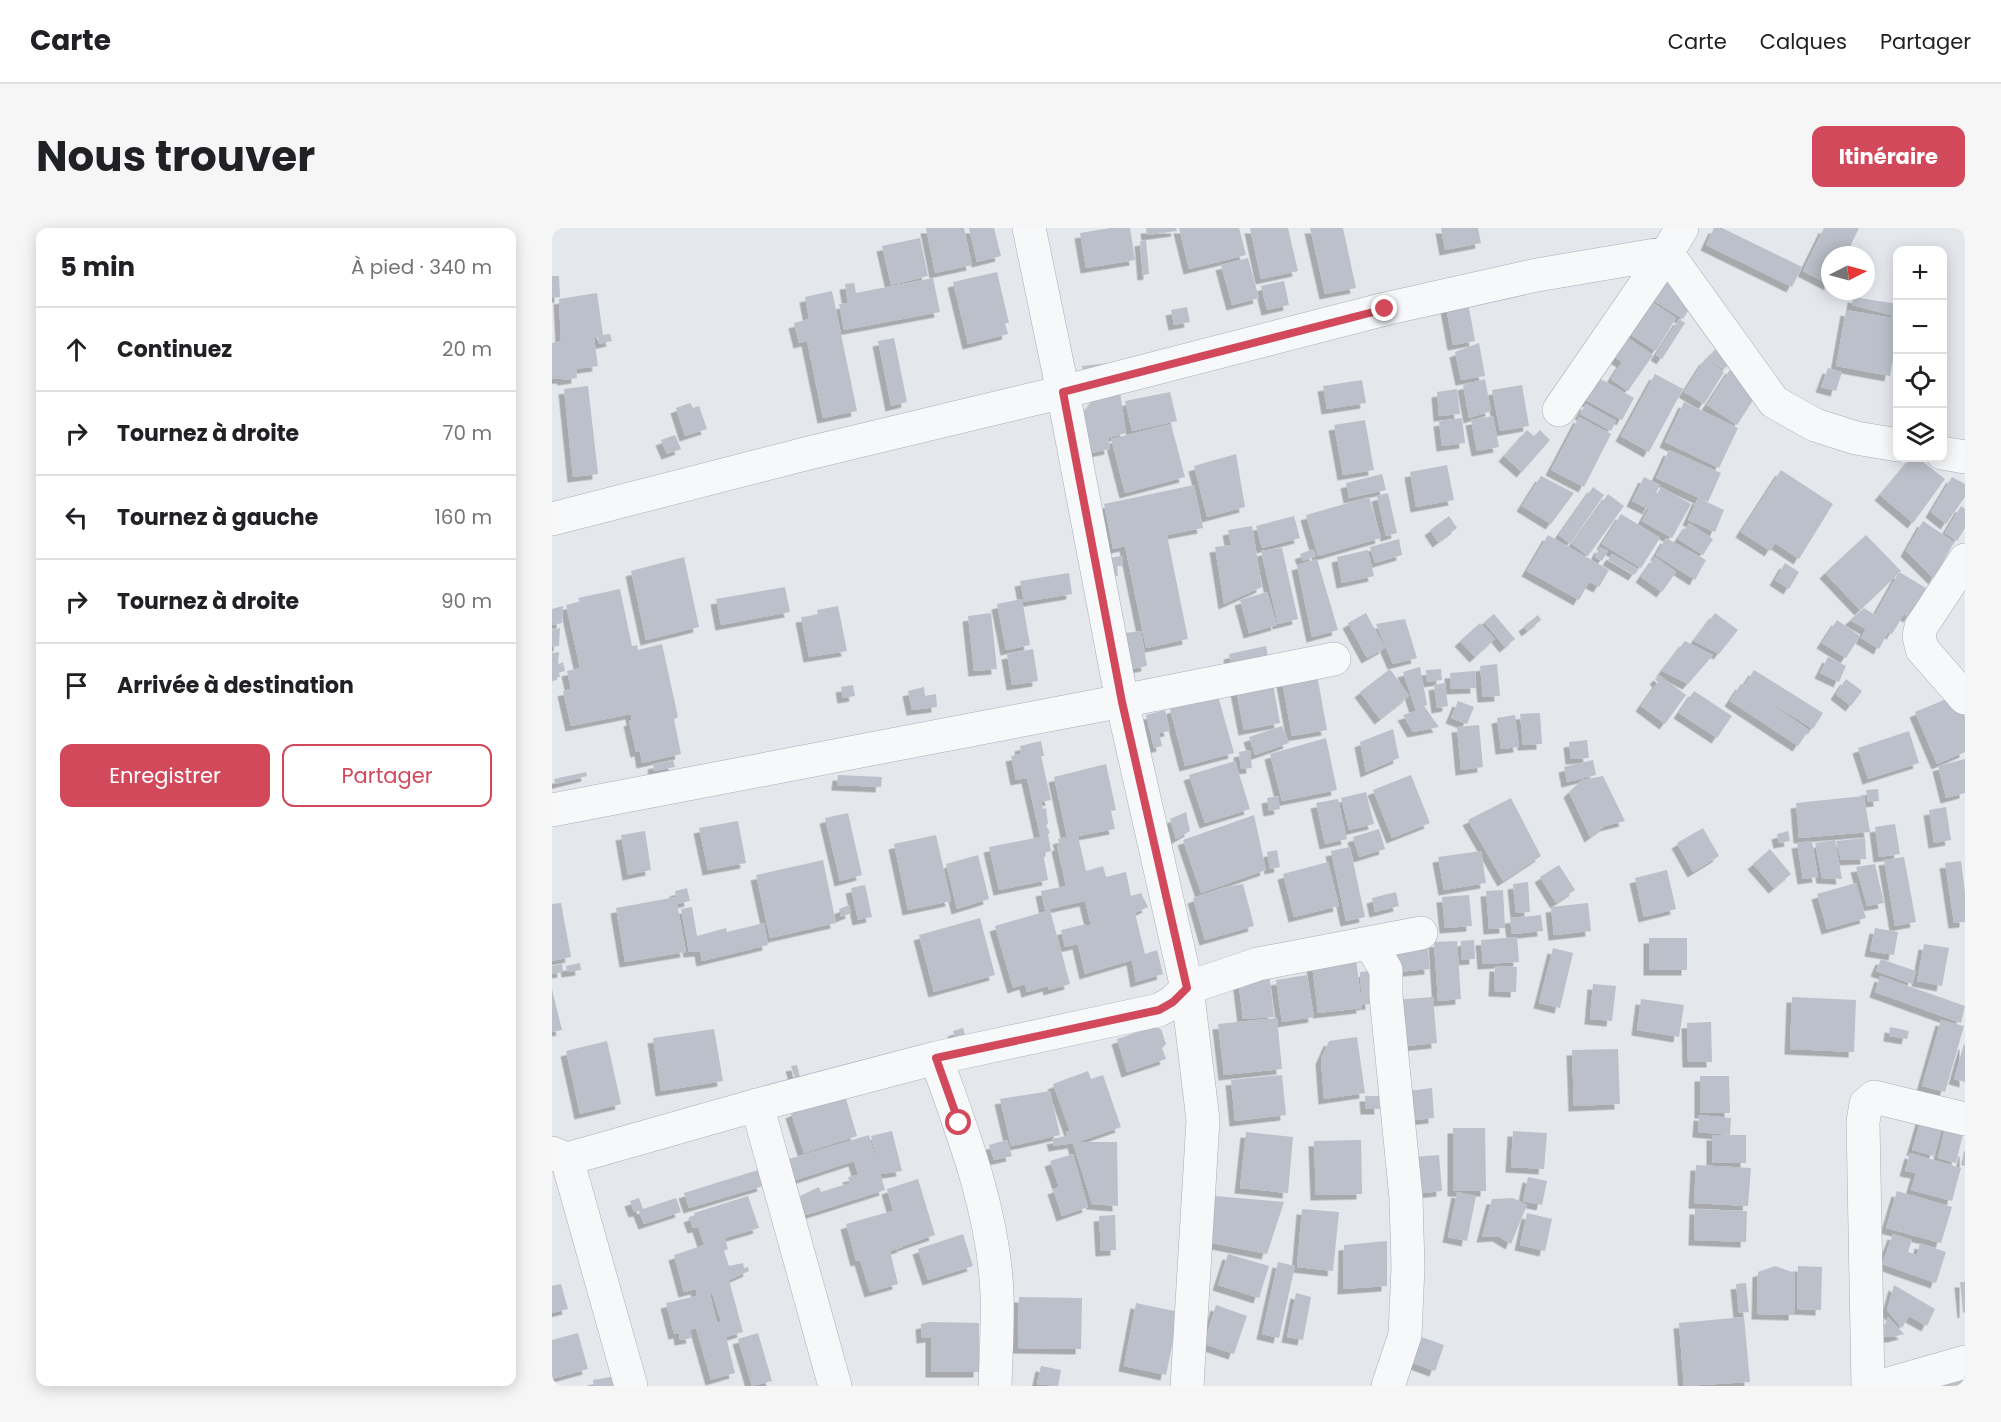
<!DOCTYPE html>
<html lang="fr">
<head>
<meta charset="utf-8">
<style>
	body { margin:0; font-family:Poppins,sans-serif; background:#f6f6f6; color:#202124 }
	.controls { position:absolute; right:18px; top:18px; display:grid; overflow:hidden; border-radius:12px; box-shadow:0 3px 15px #0003 }
	.controls button { width:54px; height:54px; display:grid; place-items:center; padding:0; border:0; border-bottom:2px solid #e0e0e0; background:#fff; color:#202124; font:30px sans-serif }
	.compass { position:absolute; left:1269px; top:18px; width:54px; height:54px; border-radius:50%; background:#fff; box-shadow:0 3px 15px #0003; rotate:84deg }
	.stop { position:absolute; width:18px; height:18px; margin:-14px; border:4px solid #d1495b; border-radius:50%; background:#fff }
	.stop.end { background:#d1495b; border-color:#fff; box-shadow:0 2px 6px #0008 }
	.list { margin:0; padding:0; list-style:none }
	h2 { display:flex; justify-content:space-between; align-items:center; height:78px; margin:0; padding:0 24px; font-size:26px }
	h2 small { font-size:20px; font-weight:400; color:#757577 }
	.list li { display:grid; grid-template-columns:39px 1fr auto; gap:18px; align-items:center; box-sizing:border-box; height:84px; padding:0 24px; border-top:2px solid #e0e0e0 }
	.list b { display:block; font-size:22px; white-space:nowrap }
	.list em { font-size:20px; font-style:normal; color:#757577 }
	.actions { display:flex; gap:12px; padding:18px 24px }
	.actions a { flex:1; padding:14px 0; border:2px solid #d1495b; border-radius:12px; text-align:center; font-size:21px; color:#d1495b }
	.actions .main { background:#d1495b; color:#fff }
	.icon { flex:none; width:33px; height:33px; fill:none; stroke:currentColor; stroke-width:2; stroke-linecap:round; stroke-linejoin:round }
	.map { position:relative; flex:none; width:1413px; height:1158px; overflow:hidden; border-radius:12px }
	header { display:flex; align-items:center; gap:36px; box-sizing:border-box; height:84px; padding:0 30px; background:#fff; border-bottom:2px solid #e0e0e0 }
	header strong { font-size:28px }
	nav { display:flex; gap:33px; margin-inline-start:auto; font-size:21px }
	.intro { display:flex; align-items:center; justify-content:space-between; box-sizing:border-box; height:144px; padding:0 36px }
	h1 { margin:0; font-size:42px }
	.button { padding:15px 27px; border-radius:12px; background:#d1495b; color:#fff; font-size:21px; font-weight:700 }
	main { display:flex; gap:36px; padding:0 36px }
	aside { flex:1; background:#fff; border-radius:12px; box-shadow:0 3px 15px #0003 }
	.map>svg:first-child { display:block }
</style>
</head>
<body>
<header>
<strong>Carte</strong>
<nav><a>Carte</a><a>Calques</a><a>Partager</a></nav>
</header>
<div class="intro"><h1>Nous trouver</h1><a class="button">Itinéraire</a></div>
<main>
<aside>
<h2>5 min<small>À pied · 340 m</small></h2>
<ul class="list">
<li><svg class="icon" aria-label="ahead" viewBox="0 0 24 24"><path d="M12 20V5M6 11l6-6 6 6"/></svg><div><b>Continuez</b></div><em>20 m</em></li>
<li><svg class="icon" aria-label="right" viewBox="0 0 24 24"><path d="M7 20v-9h11M14 6l5 5-5 5"/></svg><div><b>Tournez à droite</b></div><em>70 m</em></li>
<li><svg class="icon" aria-label="left" viewBox="0 0 24 24"><path d="M17 20v-9H6M10 6l-5 5 5 5"/></svg><div><b>Tournez à gauche</b></div><em>160 m</em></li>
<li><svg class="icon" aria-label="right" viewBox="0 0 24 24"><path d="M7 20v-9h11M14 6l5 5-5 5"/></svg><div><b>Tournez à droite</b></div><em>90 m</em></li>
<li><svg class="icon" aria-label="arrive" viewBox="0 0 24 24"><path d="M6 21V4h12l-3 4 3 4H6"/></svg><div><b>Arrivée à destination</b></div></li>
</ul>
<div class="actions"><a class="main">Enregistrer</a><a>Partager</a></div>
</aside>
<div class="map">
<svg width="1413" height="1158" viewBox="0 0 1413 1158">
	<defs>
		<filter id="shadow"><feDropShadow dx="-5.5" dy="5.5" stdDeviation="0" flood-color="#0004"/></filter>
	</defs>
	<rect width="100%" height="100%" fill="#e4e7ec"/>
	<path fill="#bbc0ca" fill-rule="evenodd" filter="url(#shadow)" d="M374 0H412L420 37 383 45Z
		M417 0H442L449 28 425 34Z
		M559 0H578L583 32 534 40 528 5Z
		M594 0H624L625 3 595 7Z
		M627 0H687L694 27 637 41Z
		M698 0H736L746 43 709 51Z
		M758 0H791L804 60 773 66Z
		M889 0H926L929 15 893 22Z
		M1162 0H1170L1250 39 1240 59 1154 17Z
		M1272 0H1307L1294 27H1278V57L1251 43Z
		M368 10 376 48 339 57 330 18Z
		M594 12 597 46 591 47 588 13Z
		M696 30 707 70 680 77 669 37Z
		M445 44 457 95H453L456 106 416 116 401 54Z
		M0 48H7L8 69 0 70Z
		M381 50 388 84 292 102 287 76 296 75 293 56 302 55 304 65Z
		M1110 52 1143 72 1131 91 1099 71Z
		M732 53 737 77 715 82 709 58Z
		M280 63 305 183 271 190 255 113 247 115 242 95 257 91 253 69Z
		M45 65 51 107 58 106 60 113 47 116 46 109 42 110 46 138 24 141 25 150 11 152 10 150 0 151V115L9 113 7 71Z
		M915 69 923 113 901 117 893 73Z
		M1301 69 1346 76V89L1300 77Z
		M1095 71 1124 90 1104 123 1074 104Z
		M635 79 638 94 622 97 619 82Z
		M1294 82 1346 91V103L1338 148 1284 138Z
		M1127 91 1133 95 1110 131 1104 127Z
		M1066 103 1101 127 1076 163 1059 151 1070 134 1053 123Z
		M342 110 355 174 339 178 326 113Z
		M1172 113 1185 129 1171 141 1154 131Z
		M927 115 933 148 909 152 903 124Z
		M1153 131 1172 144 1152 176 1132 164Z
		M557 135 558 143 531 147 530 138Z
		M1179 140 1209 160 1185 197 1155 177Z
		M1276 140 1290 144 1284 163 1269 159Z
		M1103 146 1131 161 1097 224 1069 208Z
		M1047 150 1082 170 1070 192 1034 172Z
		M933 151 939 183 917 190 911 157Z
		M810 152 814 175 775 181 771 158Z
		M970 157 977 198 948 203 940 162Z
		M36 158 46 246 21 249 12 161Z
		M905 161 908 186 887 188 885 164Z
		M568 164 574 205 556 210 558 221 539 225 530 187 546 167Z
		M618 164 625 193 580 203 573 173Z
		M1132 174 1186 200 1167 240 1113 214Z
		M138 175 141 180 147 178 155 201 133 208 124 180Z
		M1034 176 1064 193 1059 203 1028 186Z
		M941 188 947 219 925 223 919 192Z
		M1027 189 1059 206 1032 259 999 242Z
		M910 190 913 215 890 218 887 193Z
		M813 192 822 242 791 247 782 197Z
		M619 196 633 249 573 265 559 211Z
		M975 202 982 208 988 202 998 212 970 244 952 228Z
		M123 207 129 221 115 226 109 212Z
		M1117 222 1169 245 1156 274 1104 250Z
		M684 226 693 279 655 289 642 238Z
		M1359 230H1366L1393 251 1361 295 1328 267Z
		M895 237 902 272 864 279 858 244Z
		M1229 242 1281 276 1247 331 1223 315 1218 323 1189 304Z
		M830 246 834 262 797 270 794 255Z
		M989 248 1022 265 999 296 970 278Z
		M1092 249 1108 257 1096 281 1080 273Z
		M1400 249 1413 256V269L1394 296 1379 284Z
		M642 257 651 300 615 307 636 411 594 420 573 318 561 321 552 276Z
		M1041 259 1052 267 1018 316 1007 307Z
		M1109 259 1139 276 1120 310 1090 293Z
		M836 265 845 305 834 308 825 268Z
		M1056 266 1072 278 1036 328 1020 316Z
		M817 269 829 310 766 328 754 287Z
		M1146 270 1172 282 1163 304 1136 292Z
		M1409 278 1413 281V300L1405 313 1393 305Z
		M1069 286 1108 310 1089 340 1050 316Z
		M742 288 748 310 710 320 704 298Z
		M897 288 905 300 886 314 878 302Z
		M1371 293 1402 314 1382 351 1354 323Z
		M1137 295 1161 311 1151 327 1126 311Z
		M700 298 710 359 672 376 663 319 679 317 676 302Z
		M996 307 1057 342 1047 359 1037 354 1027 372 975 343Z
		M1314 307 1349 343 1308 382 1273 345Z
		M1114 310 1154 332 1143 352 1104 327Z
		M847 311 850 327 823 335 818 319Z
		M1048 319 1056 323 1050 333 1043 329Z
		M730 320 746 391 726 396 709 323Z
		M761 321 764 328 751 333 748 326Z
		M816 322 822 348 790 355 785 329Z
		M1060 326 1086 341 1082 347 1056 332Z
		M570 328 571 338H565L566 348 559 349 556 330Z
		M132 329 147 399 94 412 79 343Z
		M1103 329 1124 344 1110 364 1089 349Z
		M765 331 786 402 760 409 745 337Z
		M1233 335 1247 344 1237 361 1223 352Z
		M1347 344 1374 360 1357 389 1352 386 1340 406 1336 404 1327 421 1309 410 1314 401 1298 392 1312 380 1323 387Z
		M517 345 520 366 472 374 468 353Z
		M233 359 238 384 169 397 164 371Z
		M68 361 80 418 85 417 86 422 110 416 126 489 122 491 129 526 90 535 88 523 84 524 77 493 80 492 79 486 19 498 11 463 19 461 15 443 28 440 14 377 28 374 26 370Z
		M715 364 725 397 697 405 688 372Z
		M470 371 478 417 454 422 445 376Z
		M11 378 10 395 0 397V381Z
		M286 378 295 423 257 429 249 389 266 387 265 382Z
		M439 385 445 441 422 443 416 388Z
		M814 385 833 420 815 430 796 395Z
		M1163 385 1186 402 1167 426 1142 413Z
		M942 386 963 411 953 419 932 394Z
		M986 387 989 392 975 403 972 398Z
		M853 391 865 430 841 436 824 396Z
		M1285 392 1308 408 1294 430 1270 415Z
		M928 395 943 411 923 429 908 413Z
		M8 400 7 418 0 419V402Z
		M589 403 595 438 579 441 573 405Z
		M1133 413 1161 427 1136 456 1110 443Z
		M714 418 728 495 692 502 677 426Z
		M481 421 486 453 460 457 455 426Z
		M7 424 6 436 11 434 13 443 6 445 5 452 0 453V425Z
		M1276 429 1294 438 1287 454 1268 445Z
		M945 436 948 468 931 469 928 438Z
		M868 439 875 477 872 478 887 499 861 504 851 487 864 483 851 444Z
		M764 441 775 502 740 508 729 448Z
		M838 441 857 468 828 491 808 464Z
		M889 441 890 452 875 454 874 442Z
		M1202 442 1271 485 1261 501 1205 466 1257 502 1246 518 1178 473 1189 456 1192 458Z
		M923 443 924 460 899 461 898 445Z
		M1107 447 1134 467 1113 496 1089 478 1106 454 1103 451Z
		M1294 451 1310 463 1299 478 1284 466Z
		M893 455 896 478 885 480 882 457Z
		M301 457 303 468 291 470 289 459Z
		M372 459 373 468 384 466 385 479 360 482 356 463Z
		M1142 463 1180 488 1165 510 1127 485Z
		M1404 467 1413 489V524L1385 536 1363 484Z
		M666 468 682 525 633 538 618 481Z
		M906 473 922 479 915 496 899 490Z
		M613 482 618 503 607 505 610 518 602 520 594 487Z
		M988 485 990 516 971 517 968 486Z
		M963 487 967 519 949 521 945 490Z
		M927 497 931 539 909 542 905 499Z
		M730 498 737 515 703 527 697 509Z
		M841 501 847 530 814 544 808 514Z
		M1357 503 1367 535 1316 551 1306 520Z
		M774 510 785 562 730 573 718 526Z
		M1035 512 1037 530 1019 531 1017 514Z
		M489 513 492 528H489L499 572 489 574 491 581 494 580 496 596 494 597 498 605 496 606 499 623 492 625 475 550 464 552 459 528 469 526 468 518Z
		M698 522 700 540 689 541 687 524Z
		M1413 531V565L1394 570 1386 538Z
		M121 532 123 539 102 543 101 536Z
		M1041 532 1044 547 1015 554 1012 539Z
		M683 533 698 581 653 595 637 547Z
		M554 536 564 582 559 583 563 601 526 608 534 643 551 638 554 649 574 644 579 668 589 665 596 679 583 685 593 726 605 722 611 746 584 754 580 732 533 746 526 716 513 719 509 702 534 696V698L539 697 533 673 493 682 489 663 514 658 505 618 508 617 506 611 515 609 502 549Z
		M34 544 35 548 3 556 2 551Z
		M286 547 330 549 329 559 285 557Z
		M859 547 878 595 840 610 821 562Z
		M1051 548 1073 593 1053 598 1038 609 1017 564 1030 552Z
		M1326 561 1327 573 1316 574 1314 562Z
		M814 564 822 596 797 602 789 570Z
		M726 568 728 581 717 583 715 570Z
		M1312 568 1318 604 1247 610 1244 575Z
		M959 570 989 628 951 653 916 592Z
		M786 571 795 611 773 616 764 575Z
		M1394 579 1399 612 1382 615 1377 582Z
		M634 584 638 603 624 611 618 591Z
		M296 585 310 647 288 653 273 590Z
		M702 587 714 642 649 665 631 612Z
		M186 593 194 635 156 642 147 600Z
		M1343 596 1348 626 1327 629 1323 599Z
		M1151 600 1167 628 1141 644 1125 615Z
		M827 601 833 621 807 629 801 609Z
		M93 603 99 642 76 647 69 607Z
		M1236 603 1238 613 1227 615 1225 606Z
		M384 607 399 673 356 682 342 616Z
		M488 609 496 652 447 662 437 619Z
		M1313 610 1314 631 1289 632 1284 613Z
		M1282 612H1283L1290 651 1270 650 1263 615Z
		M1260 613 1266 649 1251 651 1245 615Z
		M798 619 813 689 794 693 779 623Z
		M1218 621 1239 646 1222 660 1201 636Z
		M725 622 728 639 718 641 715 624Z
		M929 623 934 655 892 662 886 629Z
		M426 627 437 671 405 681 394 636Z
		M1352 629 1364 694 1343 698 1332 632Z
		M271 632 284 695 218 710 204 647Z
		M1409 633 1413 665V694L1402 695 1393 635Z
		M776 634 787 678 742 689 731 646Z
		M1323 636 1332 675 1315 678 1304 639Z
		M1007 637 1023 662 1004 675 988 649Z
		M1115 642 1124 681 1092 689 1083 650Z
		M976 654 978 684 964 685 961 656Z
		M1304 655 1314 690 1275 701 1265 666Z
		M691 656 702 698 653 712 641 670 670 660Z
		M313 657 320 689 306 692 299 660Z
		M135 660 138 673 125 676 134 724 73 734 64 680 124 669 123 663Z
		M951 662 953 700 937 701 934 663Z
		M844 664 847 678 823 684 820 670Z
		M917 667 920 698 893 700 890 669Z
		M9 675 19 729 0 733V676Z
		M1036 675 1039 703 1002 707 999 679Z
		M297 677 299 685 289 689 287 681Z
		M140 679 145 708 174 700 175 704 212 695 216 717 150 733 148 723 137 724 129 681Z
		M498 682 518 756 497 762 496 758 475 764 473 756 461 760 443 698Z
		M989 687 991 703 960 706 958 690Z
		M428 690 443 747 382 764 367 707Z
		M1323 700 1346 704 1342 727 1318 723Z
		M965 709 967 734 931 736 929 712Z
		M1097 710H1135V742H1097Z
		M875 712 878 741 845 744 842 715Z
		M922 712 923 731 909 732V713Z
		M905 713 909 771 886 773 882 714Z
		M1372 716 1397 720 1390 758 1365 753Z
		M1001 720 1021 725 1008 780 987 775Z
		M804 731 810 780 766 785 760 737Z
		M1329 731 1364 743 1360 756 1324 743Z
		M28 735 29 742 15 744 14 738Z
		M10 736 11 744 0 746V738Z
		M943 738 965 739 964 764 942 763Z
		M817 743 819 776 810 777 808 744Z
		M717 744 722 789 691 791 686 750Z
		M755 747 762 789 730 794 724 752Z
		M1328 748 1413 778 1409 795 1323 764Z
		M1041 756 1064 758 1060 793 1038 791Z
		M0 761 10 802 0 804Z
		M881 769 885 815 845 819 841 772Z
		M1240 769 1304 772 1302 824 1238 821Z
		M1089 771 1132 777 1127 809 1085 802Z
		M725 790 730 841 672 847 666 796Z
		M1389 792 1412 798 1393 864 1370 858Z
		M1159 794 1160 834H1136L1135 795Z
		M601 799 609 801 614 816 610 820 614 831 575 844 565 811Z
		M1338 799 1357 803 1355 811 1337 808Z
		M411 800 414 810 404 812 401 803Z
		M162 801 171 853 109 863 101 810Z
		M805 809 813 865 772 871 769 831 777 813Z
		M55 813 69 876 28 886 14 823Z
		M1412 816H1413V854L1402 851Z
		M1066 821 1068 876 1022 878 1020 822Z
		M245 837 248 849 243 850 239 838Z
		M536 843 539 851 551 847 569 899 526 914H565L566 978 540 976 521 915 502 918 500 911 515 908 514 904 517 903 522 914 501 856Z
		M730 847 734 887 683 893 679 852Z
		M1148 848H1177L1178 885H1148Z
		M880 860 882 890 853 893 850 864Z
		M291 861 305 908 252 925 239 885Z
		M498 863 508 907 459 918 448 871Z
		M813 868H827L828 881H814Z
		M1371 884 1393 890 1382 928 1360 922Z
		M1147 887 1179 890 1178 907 1146 904Z
		M1395 891 1413 898 1404 935 1386 930Z
		M901 900H933L934 963H901Z
		M340 903 350 943 329 946 319 908Z
		M961 903 995 905 992 941 959 939Z
		M694 904 741 909 736 965 688 960Z
		M317 907 333 962 254 987 248 968 267 959 269 964 298 955 296 949 306 947 302 933 244 952 237 931Z
		M1160 907H1194V935H1160Z
		M455 912 460 928 442 932 437 917Z
		M809 912 810 966 764 967 762 913Z
		M1412 923H1413V938L1409 937Z
		M1358 925 1409 940 1400 973 1359 962 1364 945 1353 943Z
		M521 926 536 979 510 988 501 961 507 959 498 933Z
		M887 927 890 963 863 966 860 929Z
		M1144 937 1199 940 1196 978 1142 975Z
		M206 942 211 958 137 980 132 965Z
		M976 949 995 953 990 977 971 973Z
		M366 951 383 1007 351 1018 335 961Z
		M1345 963 1400 979 1389 1015 1334 1000Z
		M905 964 924 968 915 1013 896 1009Z
		M196 968 207 1000 173 1010 176 1021 172 1023 177 1038 191 1035 192 1040 196 1039 197 1043 177 1052 191 1104 174 1109 183 1145 159 1152 144 1100 138 1102 140 1110 128 1112 127 1105 122 1106 114 1075 145 1068 144 1061 132 1064 122 1027 152 1017 146 999 141 1000 137 989 143 987 142 985ZM160 1065 169 1093 165 1095 158 1066Z
		M662 968 732 974 715 1026 660 1015Z
		M87 970 91 981 124 970 129 984 92 996 87 983 82 984 78 973Z
		M961 970 975 977 959 1016 946 1008 930 1009 940 971Z
		M750 981 787 984 781 1043 745 1039Z
		M1143 981 1195 983 1194 1014 1142 1012Z
		M340 983 351 1019 338 1023 346 1056 318 1064 308 1032 304 1033 294 996Z
		M975 985 1000 991 993 1023 968 1017Z
		M563 987 564 1022 549 1023 547 988Z
		M411 1006 421 1038 376 1052 366 1021Z
		M1341 1006 1360 1012 1356 1024 1365 1027 1368 1015 1394 1024 1384 1055 1330 1036Z
		M835 1013V1058L791 1061 792 1017Z
		M676 1026 717 1038 707 1070 666 1057Z
		M726 1034 743 1038 727 1110 710 1106Z
		M1223 1038 1243 1045 1242 1087 1205 1086 1206 1044Z
		M1246 1038 1270 1039 1269 1082 1245 1081Z
		M1408 1054H1413V1084L1411 1085Z
		M1194 1055 1197 1084 1187 1085 1184 1056Z
		M9 1056 16 1081 0 1085V1058Z
		M1342 1057 1383 1081 1375 1098 1357 1088 1350 1100 1335 1082Z
		M744 1065 759 1069 751 1112 735 1109Z
		M467 1069 530 1070 529 1121 466 1120Z
		M584 1075 627 1084 614 1147 572 1138Z
		M664 1077 695 1088 682 1126 652 1116Z
		M1192 1089 1198 1154 1132 1158 1127 1095Z
		M1336 1089 1352 1106 1341 1109 1328 1108Z
		M378 1094 427 1095V1144H379V1109L370 1110 369 1096Z
		M26 1105 36 1141 0 1151V1112Z
		M206 1105 220 1153 200 1158 186 1111Z
		M864 1107 892 1117 883 1143 855 1133Z
		M489 1138 509 1142 506 1158 485 1156Z
		M1413 1143V1158H1373Z
		M65 1148 67 1158H42L41 1152Z"/>
	<g fill="none" stroke-linecap="round" stroke-linejoin="round">
		<defs>
			<path id="minor" d="M1007 182 1115 25 1222 174 1263 197 1304 210 1346 217
				M1390 225 1413 229
				M0 291 257 225 511 164 833 81 985 47 1115 25 1130 0
				M1413 332 1369 399 1367 408 1370 421 1413 470
				M0 582 570 473 511 164 477 0
				M818 715 834 742V768L854 970 856 1039 853 1107 836 1158
				M384 830C411 905 442 985 445 1066 446 1096 444 1127 443 1158
				M205 877 283 1158
				M0 925 15 931 205 877 384 830 607 782 621 774 635 760 706 736 869 705
				M15 931 79 1158
				M635 1158 651 892 635 760 570 473 782 431
				M1316 1158 1311 894 1314 876 1322 869 1413 891
				M1329 1158 1413 1134"/>
		</defs>
		<use href="#minor" stroke="#a9aeb7" stroke-width="34"/>
		<use href="#minor" stroke="#f7f8fa" stroke-width="33"/>
	</g>
	<g fill="none" stroke-linecap="round" stroke-linejoin="round">
		<path stroke="#d1495b" stroke-width="8" d="M407 895 384 830 607 782 621 774 635 760 570 474 511 164 833 81"/>
	</g>
</svg>
<div class="controls">
<button>+</button>
<button>−</button>
<button><svg class="icon" aria-label="locate" viewBox="0 0 24 24"><circle cx="12" cy="12" r="6"/><path d="M12 2v4M12 18v4M2 12h4M18 12h4"/></svg></button>
<button><svg class="icon" aria-label="layers" viewBox="0 0 24 24"><path d="M12 4l9 5-9 5-9-5zM3 14l9 5 9-5"/></svg></button>
</div>
<svg class="compass" viewBox="-18 -18 36 36"><path d="M0-13l5 13h-10z" fill="#e53935"/><path d="M0 13l5-13h-10z" fill="#757577"/></svg>
<div class="stop" style="left:407px;top:895px"></div>
<div class="stop end" style="left:833px;top:81px"></div>
</div>
</main>
</body>
</html>
